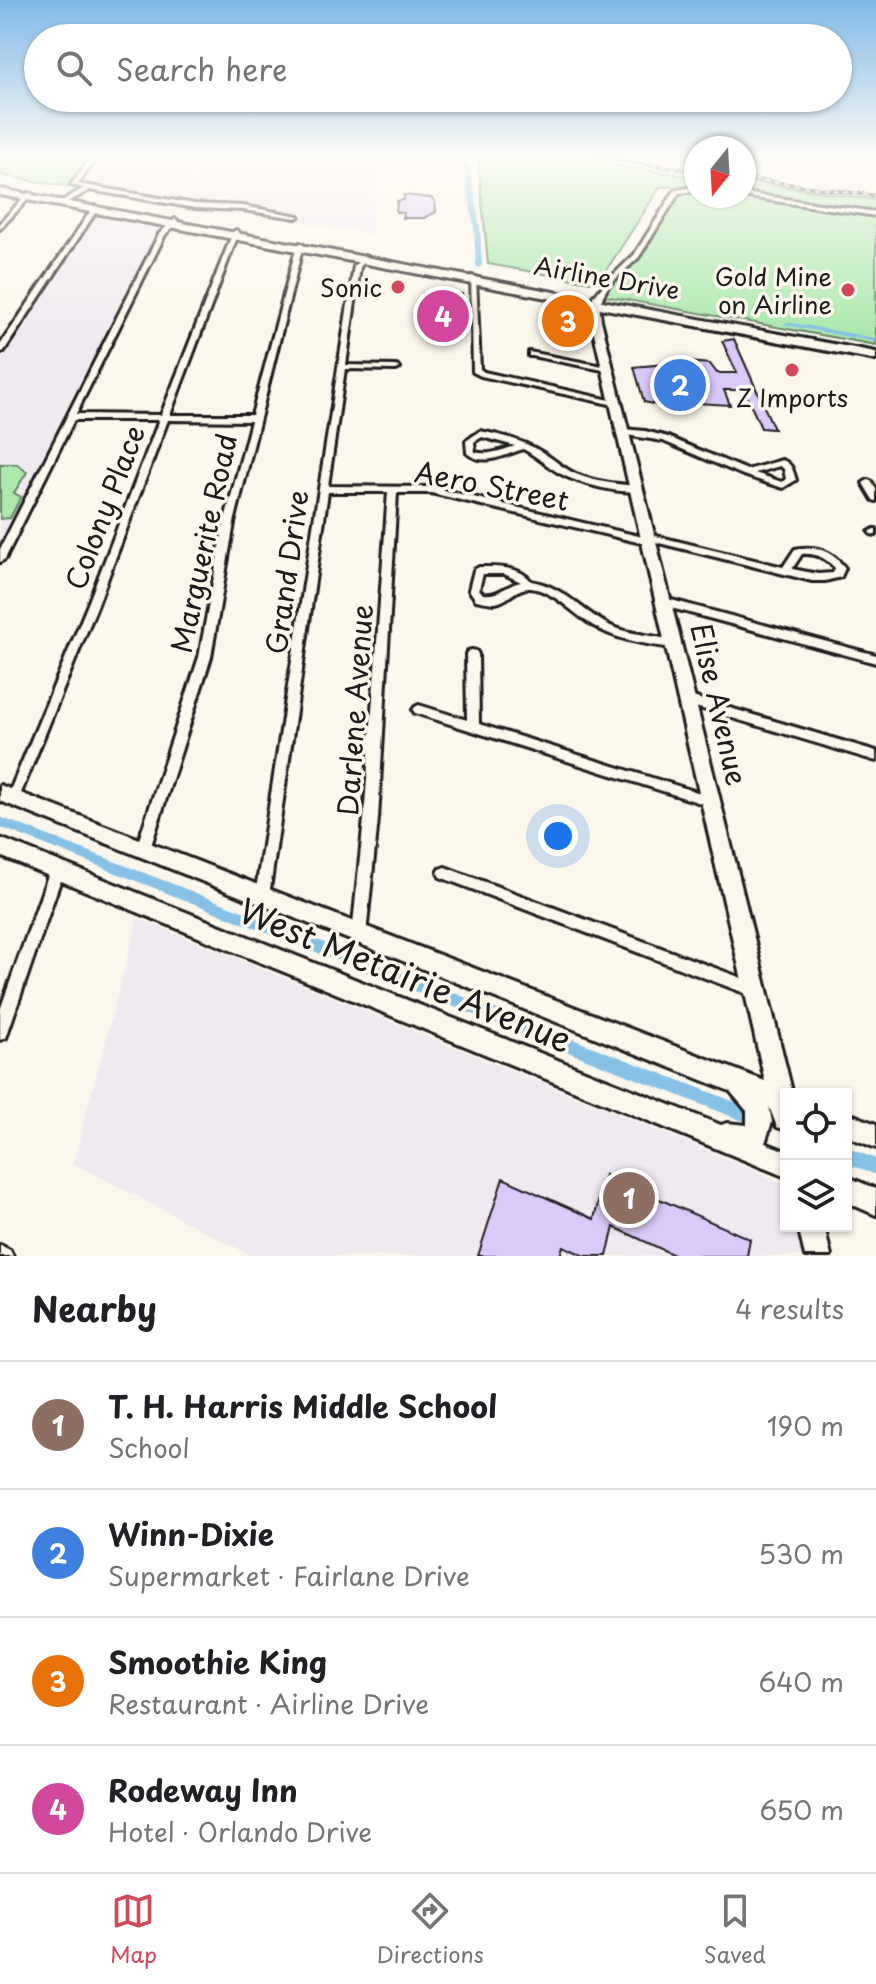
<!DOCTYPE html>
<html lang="en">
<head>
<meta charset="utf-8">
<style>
	body { margin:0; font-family:"Playpen Sans",sans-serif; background:#f2f2f2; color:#202124 }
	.controls { position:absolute; right:24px; bottom:24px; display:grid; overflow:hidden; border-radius:0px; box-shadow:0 2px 6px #0004 }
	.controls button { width:72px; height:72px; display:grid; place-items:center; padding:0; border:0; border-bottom:2px solid #e0e0e0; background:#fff; color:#202124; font:40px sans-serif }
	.compass { position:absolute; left:684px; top:136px; width:72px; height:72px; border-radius:50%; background:#fff; box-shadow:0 2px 6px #0004; rotate:198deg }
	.you { position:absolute; left:558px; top:836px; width:28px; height:28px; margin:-20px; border:6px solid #fff; border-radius:50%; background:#1a73e8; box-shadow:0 0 0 12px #1a73e833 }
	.badge { display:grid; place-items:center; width:52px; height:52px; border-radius:50%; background:#d1495b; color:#fff; font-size:26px; font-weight:700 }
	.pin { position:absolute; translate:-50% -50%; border:4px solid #fff; box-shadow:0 2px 8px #0006 }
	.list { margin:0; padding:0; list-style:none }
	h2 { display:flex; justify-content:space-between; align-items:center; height:104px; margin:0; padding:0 32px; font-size:34px }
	h2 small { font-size:26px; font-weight:400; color:#757577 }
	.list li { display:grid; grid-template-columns:52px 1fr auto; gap:24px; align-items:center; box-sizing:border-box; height:128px; padding:0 32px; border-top:2px solid #e0e0e0 }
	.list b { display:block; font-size:30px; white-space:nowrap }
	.list p { margin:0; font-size:26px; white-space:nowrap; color:#757577 }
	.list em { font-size:26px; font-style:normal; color:#757577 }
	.icon { flex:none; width:44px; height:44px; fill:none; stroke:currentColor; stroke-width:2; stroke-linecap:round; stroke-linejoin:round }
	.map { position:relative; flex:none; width:876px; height:1256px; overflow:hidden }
	.search { position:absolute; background:#fff; box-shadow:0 2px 6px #0004; left:24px; right:24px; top:24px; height:88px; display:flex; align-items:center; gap:20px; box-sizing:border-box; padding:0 28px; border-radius:44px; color:#757577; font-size:30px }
	.sheet { height:616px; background:#fff }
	nav { display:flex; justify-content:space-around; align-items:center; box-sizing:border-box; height:112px; border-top:2px solid #e0e0e0; background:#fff; font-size:22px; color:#757577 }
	nav a { display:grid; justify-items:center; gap:4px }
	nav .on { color:#d1495b }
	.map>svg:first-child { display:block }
</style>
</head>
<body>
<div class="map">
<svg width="876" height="1256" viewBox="0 0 876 1256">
	<rect width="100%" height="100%" fill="#fbf7ec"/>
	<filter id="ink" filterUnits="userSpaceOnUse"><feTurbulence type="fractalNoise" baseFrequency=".0125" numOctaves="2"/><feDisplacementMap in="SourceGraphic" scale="16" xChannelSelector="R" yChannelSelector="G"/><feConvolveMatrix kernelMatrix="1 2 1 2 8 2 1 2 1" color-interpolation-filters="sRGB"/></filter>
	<g filter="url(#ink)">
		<path fill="#f1e9f0" d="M105 157H200L178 201 84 185Z
			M209 157H380L371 234 187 203Z
			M96 213 164 225 0 542V352Z
			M138 918 758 1171 786 1186V1226H795L802 1256H252L73 1163Z"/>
		<path fill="#ace8ad" stroke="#648264" stroke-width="2" d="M0 157H91L68 187 0 175Z
			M478 157H553L696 177V186L660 187 602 277 590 282 488 264Z
			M744 181 876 200V345L600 295 685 188H696V196H744Z
			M0 464H17L27 472 14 493 21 497 10 518 0 519Z"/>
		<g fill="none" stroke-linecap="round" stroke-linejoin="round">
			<path fill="#86c1e5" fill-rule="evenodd" d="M462 157H468L480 227 482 266 479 268 476 266 474 227Z
				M787 322 876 338V342L785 325 784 324Z
				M0 817 743 1105 748 1108 751 1113 748 1118 743 1121 0 827Z
				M846 1147 876 1159V1175L846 1163Z"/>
		</g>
		<path fill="#dbc9fa" stroke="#1c1c1c" stroke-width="2" d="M404 195 431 198 435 201 436 212 424 218H403L404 213 396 212 397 201 404 200Z
			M423 293 462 294 464 335H424Z
			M734 339 774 429 761 428 744 390H724L730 405 680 402 678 410 644 402 634 367 688 362 710 364 717 373H737L722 341Z
			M605 1175 750 1239 747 1256H676L614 1227 607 1256H585L563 1246 560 1256H478L503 1178 594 1219Z"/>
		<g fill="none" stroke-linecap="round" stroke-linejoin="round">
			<defs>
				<path id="street" d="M91 157H97L78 184 195 204 243 206 299 216 296 218 243 210 195 208 90 190 64 204H60V202L84 188 71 185Z
					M696 187V191L679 193 639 257 609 285 601 299H595L594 297 605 283 634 255 675 190Z
					M28 193 33 194 0 229V223Z
					M744 193 876 212V216L742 196H744Z
					M94 206 99 207 4 351 0 353V345Z
					M175 219 178 221 165 235 76 414 161 415 233 232 236 230 239 232 170 415H252L297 245 300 243 303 245 234 523 211 657 150 849 148 853 143 855 138 853 136 849 199 657 224 523 251 421 168 420 98 604 19 798 18 802 13 803 8 802 7 798 88 604 159 420H74L5 559 0 562V549L159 234Z
					M365 256 368 258 360 267 346 365 396 366 400 368 396 370 345 369 328 486 431 487 643 537 648 534 783 567 795 549C817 545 832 551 845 568L841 577 825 581H812L655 542 650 545 431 493H397L378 819 366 934 364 939 359 941 354 939 352 934 364 819 388 492H328L269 896 267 901 262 902 257 901 255 896 354 266ZM802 554C817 553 825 558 835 568L833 573 818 574 792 569Z
					M471 276 476 277 480 369 484 372 619 402V406L481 376 473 372Z
					M529 352 608 367 612 369 608 371 532 356H529Z
					M623 429 645 431 668 437 747 470 782 460C792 463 793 471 796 480L783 488 743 475 663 441 620 434 619 432ZM780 466 784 469 786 479 782 482 755 473Z
					M480 431C502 435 525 441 545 454 555 460 564 469 576 474 595 482 616 484 637 486L642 489C627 497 577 483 561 474 548 467 537 456 523 449 505 455 483 467 467 453L466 441ZM482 437 515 446C502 450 489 456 475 452L474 442Z
					M868 480 871 481 876 489V501L873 500 863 483Z
					M874 529H876V535L871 534 869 532Z
					M479 567C496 567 520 566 531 581 564 586 584 614 613 627 630 635 669 636 679 644L673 648C644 644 614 640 589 623 572 612 556 594 536 589 516 584 511 601 495 603 490 603 482 601 476 600L469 590 474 570ZM483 574H504L521 582C506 585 499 596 483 594L479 589Z
					M664 598 876 655V663L660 605 659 602Z
					M472 650 476 651 478 654 479 724 710 796 715 797 717 801 715 805 710 806 415 713 413 710 415 707 419 705 467 720 466 654 468 651Z
					M686 695 876 751V761L682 703 680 700 682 697Z
					M57 864 62 866 64 870 8 1032 6 1038 0 1040V1010L50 870 52 866Z
					M445 867 755 983 760 985 763 990 760 995 755 997 440 877 438 873 440 869Z
					M0 1245 10 1250 13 1256H0Z"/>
				<path id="secondary" d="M594 295 603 297 599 304 601 320 792 1091 795 1094H786V1130L777 1127 769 1106 772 1122 765 1143 786 1151V1177L0 856V838L721 1125 727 1123 747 1125V1111L730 1091 0 801V785L765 1081 591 320 589 304Z
					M846 1112 876 1124V1148L846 1136Z
					M846 1176 876 1189V1215L846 1202Z
					M798 1226H824L831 1256H805Z"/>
				<path id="highway" d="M0 189 876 352V360L0 195Z"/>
			</defs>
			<use href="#street" stroke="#1c1c1c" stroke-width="6"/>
			<use href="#secondary" stroke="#1c1c1c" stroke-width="6"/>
			<use href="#highway" stroke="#1c1c1c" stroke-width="6"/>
			<use href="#street" fill="#fbf7ec" fill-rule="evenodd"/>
			<use href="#secondary" fill="#fbf7ec" fill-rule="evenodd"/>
			<use href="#highway" fill="#fbf7ec" fill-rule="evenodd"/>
			<defs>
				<path id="rail" d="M592 157 696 171
					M744 178 876 196"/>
			</defs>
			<use href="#rail" stroke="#1c1c1c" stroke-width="4"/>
			<use href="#rail" stroke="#fbf7ec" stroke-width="2" stroke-dasharray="5" stroke-linecap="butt"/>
		</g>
	</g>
	<linearGradient id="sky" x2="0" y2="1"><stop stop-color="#81b9e7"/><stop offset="0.47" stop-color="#fdfbf6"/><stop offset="1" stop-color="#fdfbf6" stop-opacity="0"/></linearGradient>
	<rect width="876" height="333" fill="url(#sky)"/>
	<g fill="#d1495b" stroke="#fbf7ec" stroke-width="3">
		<circle cx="398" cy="287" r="8"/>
		<circle cx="848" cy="290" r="8"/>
		<circle cx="792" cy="370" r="8"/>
	</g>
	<g text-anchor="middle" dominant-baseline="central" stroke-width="7" stroke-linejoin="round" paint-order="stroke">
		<g font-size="24" fill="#1c1c1c" stroke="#fbf7ec" text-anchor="end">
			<text x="832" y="276">Gold Mine<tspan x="832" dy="28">on Airline</tspan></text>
			<text x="382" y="287">Sonic</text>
			<text x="792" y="397" text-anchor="middle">Z Imports</text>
		</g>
		<g font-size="24" fill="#1c1c1c" stroke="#fbf7ec">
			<text transform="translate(607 277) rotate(10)">Airline Drive</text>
		</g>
		<g font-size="28" fill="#1c1c1c" stroke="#fbf7ec">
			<text transform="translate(492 485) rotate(11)">Aero Street</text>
			<text transform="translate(104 507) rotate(-69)">Colony Place</text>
			<text transform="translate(203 543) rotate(-78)">Marguerite Road</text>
			<text transform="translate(286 572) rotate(-82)">Grand Drive</text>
			<text transform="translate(720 704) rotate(77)">Elise Avenue</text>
			<text transform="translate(354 710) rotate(-86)">Darlene Avenue</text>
		</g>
		<g font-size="34" fill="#1c1c1c" stroke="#fbf7ec">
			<text transform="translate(406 974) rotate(22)">West Metairie Avenue</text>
		</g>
	</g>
</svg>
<div class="controls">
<button><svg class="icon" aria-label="locate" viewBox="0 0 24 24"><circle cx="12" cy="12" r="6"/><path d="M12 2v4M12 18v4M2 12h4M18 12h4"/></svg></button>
<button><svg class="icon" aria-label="layers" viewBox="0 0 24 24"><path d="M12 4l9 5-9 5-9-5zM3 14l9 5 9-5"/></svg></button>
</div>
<svg class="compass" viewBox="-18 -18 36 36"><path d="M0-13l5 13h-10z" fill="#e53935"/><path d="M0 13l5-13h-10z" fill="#757577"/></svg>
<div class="you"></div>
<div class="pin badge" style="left:629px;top:1198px;background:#8d6e63">1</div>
<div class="pin badge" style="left:680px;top:385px;background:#3f7fe0">2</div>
<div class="pin badge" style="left:568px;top:321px;background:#e8710a">3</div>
<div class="pin badge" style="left:443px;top:316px;background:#d1479c">4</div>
<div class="search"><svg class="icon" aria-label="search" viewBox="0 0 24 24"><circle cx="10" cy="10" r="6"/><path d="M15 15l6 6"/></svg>Search here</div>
</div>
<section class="sheet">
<h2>Nearby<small>4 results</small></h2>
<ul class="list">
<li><span class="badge" style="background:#8d6e63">1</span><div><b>T. H. Harris Middle School</b><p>School</p></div><em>190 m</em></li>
<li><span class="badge" style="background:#3f7fe0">2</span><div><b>Winn-Dixie</b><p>Supermarket · Fairlane Drive</p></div><em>530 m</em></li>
<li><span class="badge" style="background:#e8710a">3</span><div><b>Smoothie King</b><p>Restaurant · Airline Drive</p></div><em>640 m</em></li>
<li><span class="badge" style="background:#d1479c">4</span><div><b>Rodeway Inn</b><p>Hotel · Orlando Drive</p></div><em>650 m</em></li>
</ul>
</section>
<nav>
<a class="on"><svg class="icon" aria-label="map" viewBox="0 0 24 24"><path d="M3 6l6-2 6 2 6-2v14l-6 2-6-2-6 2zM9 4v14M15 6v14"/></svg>Map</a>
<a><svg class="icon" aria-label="directions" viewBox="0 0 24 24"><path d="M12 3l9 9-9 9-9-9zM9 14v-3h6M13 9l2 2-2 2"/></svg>Directions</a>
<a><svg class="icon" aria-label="saved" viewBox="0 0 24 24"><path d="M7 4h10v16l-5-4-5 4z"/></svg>Saved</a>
</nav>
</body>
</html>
